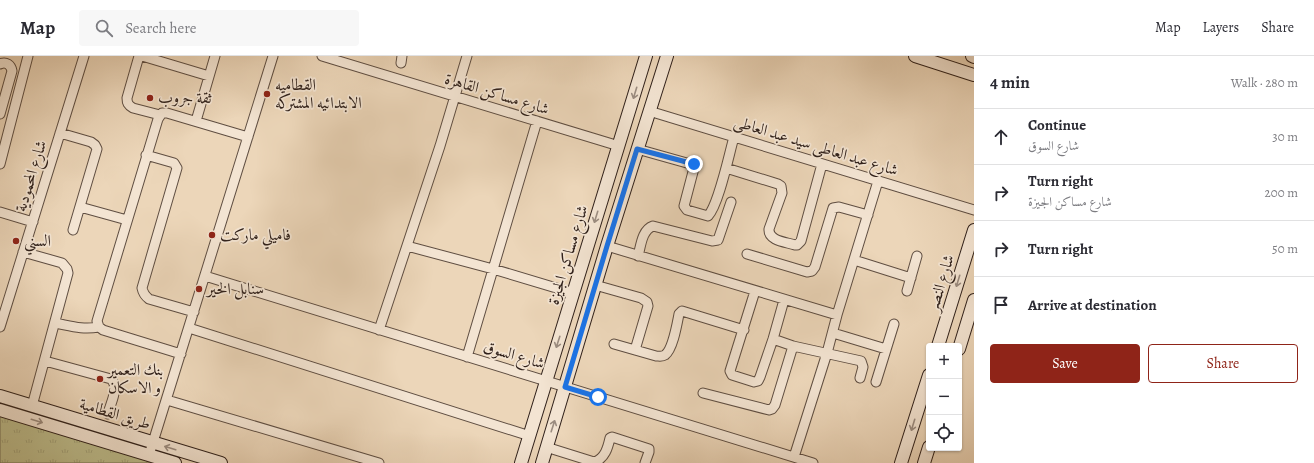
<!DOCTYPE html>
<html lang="en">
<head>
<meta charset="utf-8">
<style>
	body { margin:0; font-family:Alegreya,Amiri,serif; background:#f7f7f7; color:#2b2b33 }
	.controls { position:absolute; right:12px; bottom:12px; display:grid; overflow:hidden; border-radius:4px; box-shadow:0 1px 3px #0004 }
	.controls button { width:36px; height:36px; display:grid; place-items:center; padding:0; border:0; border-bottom:1px solid #e1e1e2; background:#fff; color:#2b2b33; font:20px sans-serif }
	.stop { position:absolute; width:12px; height:12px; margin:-9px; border:3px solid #1a73e8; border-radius:50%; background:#fff }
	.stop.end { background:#1a73e8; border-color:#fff; box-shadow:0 1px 4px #0008 }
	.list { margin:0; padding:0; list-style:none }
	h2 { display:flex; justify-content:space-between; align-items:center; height:52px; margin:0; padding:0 16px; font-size:17px }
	h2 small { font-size:13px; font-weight:400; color:#7c7c81 }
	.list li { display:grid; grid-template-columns:26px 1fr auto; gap:12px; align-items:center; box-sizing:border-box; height:56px; padding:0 16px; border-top:1px solid #e1e1e2 }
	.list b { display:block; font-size:15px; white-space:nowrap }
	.list p { margin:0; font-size:13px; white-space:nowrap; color:#7c7c81 }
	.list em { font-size:13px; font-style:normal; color:#7c7c81 }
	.actions { display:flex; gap:8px; padding:12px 16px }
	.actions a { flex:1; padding:9px 0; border:1px solid #8f2418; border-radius:4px; text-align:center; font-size:14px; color:#8f2418 }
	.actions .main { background:#8f2418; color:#fff }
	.icon { flex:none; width:22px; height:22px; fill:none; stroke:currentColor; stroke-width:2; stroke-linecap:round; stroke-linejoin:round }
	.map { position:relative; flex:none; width:974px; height:407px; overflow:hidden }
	header { display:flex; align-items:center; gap:24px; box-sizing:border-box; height:56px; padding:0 20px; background:#fff; border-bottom:1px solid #e1e1e2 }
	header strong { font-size:19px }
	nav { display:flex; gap:22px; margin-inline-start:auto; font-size:14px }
	.search { width:280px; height:36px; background:#f7f7f7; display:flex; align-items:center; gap:10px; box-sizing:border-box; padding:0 14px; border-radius:4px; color:#7c7c81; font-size:15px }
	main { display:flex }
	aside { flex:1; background:#fff }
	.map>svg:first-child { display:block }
</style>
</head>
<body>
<header>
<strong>Map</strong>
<div class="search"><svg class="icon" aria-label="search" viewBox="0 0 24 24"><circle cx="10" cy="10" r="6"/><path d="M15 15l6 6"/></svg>Search here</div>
<nav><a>Map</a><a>Layers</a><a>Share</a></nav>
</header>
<main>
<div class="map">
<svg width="974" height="407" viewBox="0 0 974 407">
	<defs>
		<pattern id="grass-tufts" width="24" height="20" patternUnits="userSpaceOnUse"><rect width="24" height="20" fill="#bcbc8c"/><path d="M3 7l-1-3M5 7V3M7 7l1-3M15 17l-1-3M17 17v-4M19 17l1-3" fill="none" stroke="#a2a178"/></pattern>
	</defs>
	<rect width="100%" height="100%" fill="#ecd6b9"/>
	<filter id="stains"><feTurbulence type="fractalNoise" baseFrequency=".005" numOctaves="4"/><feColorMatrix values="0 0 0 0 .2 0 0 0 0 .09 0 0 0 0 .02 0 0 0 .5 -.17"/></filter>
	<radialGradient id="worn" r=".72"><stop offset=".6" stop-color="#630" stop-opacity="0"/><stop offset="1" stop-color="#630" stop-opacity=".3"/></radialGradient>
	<path fill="url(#grass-tufts)" stroke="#766e54" d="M0 356 166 407H0Z"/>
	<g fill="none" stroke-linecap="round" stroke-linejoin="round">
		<defs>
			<path id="street" d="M139 0 127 42C127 47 128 49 133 52L160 59
				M142 0 209 20
				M322 0 619 90
				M401 7 402 0
				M0 8C6 5 11 9 12 15L0 58
				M649 55 974 154
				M196 65 215 0
				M60 77 91 86 95 89 97 93 73 174
				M637 93 694 109V112L684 150 687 154 708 160C719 148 729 98 734 81
				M146 99 174 107 177 112 142 232C143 237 145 240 149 243L194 256
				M0 108 28 0
				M726 112 778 128 781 130 782 137 769 173C768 185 786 186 795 189H797L801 185 822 108
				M80 151 127 164
				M0 156 33 166
				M407 190 493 213 573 237
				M607 190 837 259
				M23 196 62 207 67 213 68 217 32 350
				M747 198 807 216 812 215 815 211 833 152 839 151 868 159
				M638 200C641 189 642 174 653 170L712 185 718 184 731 146
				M854 204 911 222
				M205 220 813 407
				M595 229 641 242 647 246 648 250 635 294
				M755 235 730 315 732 319 754 326 758 325 760 321 773 283 784 244
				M907 235 917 200
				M55 267C71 270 82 274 99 271
				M0 271 84 0
				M189 272 530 380
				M379 274 440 90 467 0
				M833 277 886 293
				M773 283 793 290 861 305 863 311 860 322
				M614 288 656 300C659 300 662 301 665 299 673 293 677 268 679 258L682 255 744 274
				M181 298 103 274 99 271 97 265 158 63 162 57H167L248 81
				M467 301 537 65
				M45 305 111 323C120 331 110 348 108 358
				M876 326 894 268
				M703 337 769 354 772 353 775 349 793 290
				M167 344 379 407
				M546 391 594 406C605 403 608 391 610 382L612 381 649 393V396L645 407
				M149 399 273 0
				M794 401 827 297 837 259 878 125"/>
			<path id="secondary" d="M915 0 974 19
				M972 0 974 1
				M938 290 974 174
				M959 293 974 244
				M0 340 221 407
				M0 354 175 407
				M521 407 646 0
				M542 407 607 190 667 0
				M901 407 929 319
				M924 407 929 391"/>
		</defs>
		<use href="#street" stroke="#5f4e42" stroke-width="11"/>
		<use href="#secondary" stroke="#30211b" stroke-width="14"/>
		<use href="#street" stroke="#f3e4d2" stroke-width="9"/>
		<use href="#secondary" stroke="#f3e4d2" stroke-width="12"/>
	</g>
	<defs><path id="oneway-shaft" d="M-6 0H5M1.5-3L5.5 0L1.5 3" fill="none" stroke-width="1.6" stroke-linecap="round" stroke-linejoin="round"/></defs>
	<g stroke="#9b8c80">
		<use href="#oneway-shaft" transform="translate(635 37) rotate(107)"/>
		<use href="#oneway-shaft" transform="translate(596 161) rotate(107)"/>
		<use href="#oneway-shaft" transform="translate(958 225) rotate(107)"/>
		<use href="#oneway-shaft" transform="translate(558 286) rotate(108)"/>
		<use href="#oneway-shaft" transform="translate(37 365) rotate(17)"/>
		<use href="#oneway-shaft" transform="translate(913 369) rotate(107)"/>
		<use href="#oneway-shaft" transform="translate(553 370) rotate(-72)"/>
		<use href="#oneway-shaft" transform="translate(170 392) rotate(-163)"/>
	</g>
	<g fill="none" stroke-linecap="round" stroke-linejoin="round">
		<path stroke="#1a73e8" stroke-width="5" d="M598 341 565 331 607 190 637 93 694 108"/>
	</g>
	<g fill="#8f2418" stroke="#f3e4d2" stroke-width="1.5">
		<circle cx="267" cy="38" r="4"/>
		<circle cx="150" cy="42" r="4"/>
		<circle cx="212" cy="179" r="4"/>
		<circle cx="16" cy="185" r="4"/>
		<circle cx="199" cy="233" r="4"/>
		<circle cx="100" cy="323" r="4"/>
	</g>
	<g text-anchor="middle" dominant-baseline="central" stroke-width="3.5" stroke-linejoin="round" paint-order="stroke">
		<g font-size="16" fill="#30211b" stroke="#f3e4d2" text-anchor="start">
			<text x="275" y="29">القطاميه<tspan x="275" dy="18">الابتدائيه المشتركه</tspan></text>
			<text x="158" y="42">ثقة جروب</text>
			<text x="220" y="179">فاميلي ماركت</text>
			<text x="24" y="185">السني</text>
			<text x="207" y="233">سنابل الخير</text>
			<text x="108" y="314">بنك التعمير<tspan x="108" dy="18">و الاسكان</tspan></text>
		</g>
		<g font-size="16" fill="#30211b" stroke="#f3e4d2">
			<text transform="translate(497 38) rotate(17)">شارع مساكن القاهرة</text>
			<text transform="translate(816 90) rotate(17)">شارع عبد العاطى سيد عبد العاطى</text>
			<text transform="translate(31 120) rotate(-73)">شارع المحمودية</text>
			<text transform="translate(568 199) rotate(-73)">شارع مساكن الجيزة</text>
			<text transform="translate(941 227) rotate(-73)">شارع النصر</text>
			<text transform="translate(514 299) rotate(17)">شارع السوق</text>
			<text transform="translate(115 358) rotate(17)">طريق القطامية</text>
		</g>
	</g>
	<rect width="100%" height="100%" filter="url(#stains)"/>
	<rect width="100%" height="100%" fill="url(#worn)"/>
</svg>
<div class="controls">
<button>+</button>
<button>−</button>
<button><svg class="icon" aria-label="locate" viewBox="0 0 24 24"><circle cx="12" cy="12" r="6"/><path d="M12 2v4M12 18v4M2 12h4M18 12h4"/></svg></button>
</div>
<div class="stop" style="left:598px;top:341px"></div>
<div class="stop end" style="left:694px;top:108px"></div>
</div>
<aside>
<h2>4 min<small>Walk · 280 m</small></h2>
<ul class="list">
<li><svg class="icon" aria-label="ahead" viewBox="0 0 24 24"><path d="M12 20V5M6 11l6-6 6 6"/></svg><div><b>Continue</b><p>شارع السوق</p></div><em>30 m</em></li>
<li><svg class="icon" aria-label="right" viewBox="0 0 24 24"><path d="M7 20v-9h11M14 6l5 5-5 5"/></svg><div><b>Turn right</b><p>شارع مساكن الجيزة</p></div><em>200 m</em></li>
<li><svg class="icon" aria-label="right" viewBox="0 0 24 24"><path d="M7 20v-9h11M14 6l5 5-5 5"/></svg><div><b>Turn right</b></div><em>50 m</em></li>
<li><svg class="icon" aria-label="arrive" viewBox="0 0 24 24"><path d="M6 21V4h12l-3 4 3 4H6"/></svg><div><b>Arrive at destination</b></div></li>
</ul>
<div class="actions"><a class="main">Save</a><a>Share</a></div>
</aside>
</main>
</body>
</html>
